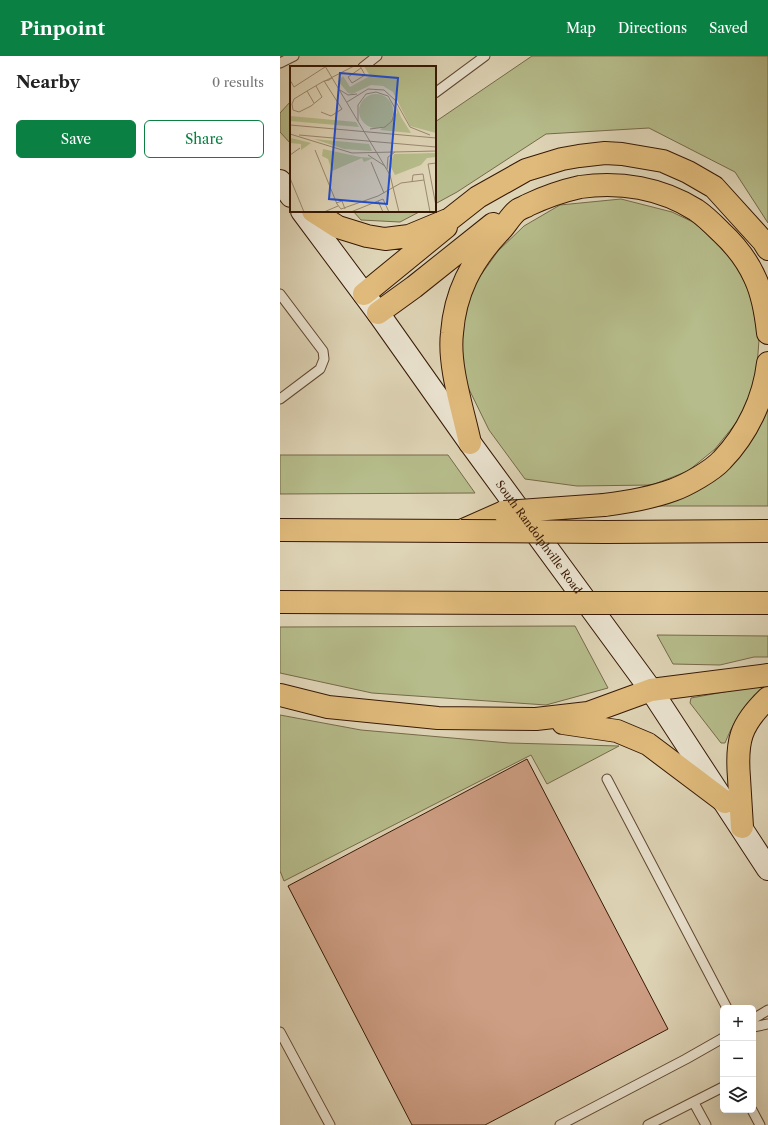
<!DOCTYPE html>
<html lang="en">
<head>
<meta charset="utf-8">
<style>
	body { margin:0; font-family:"Libre Caslon Text",serif; background:#f2f2f2; color:#222 }
	.controls { position:absolute; right:12px; bottom:12px; display:grid; overflow:hidden; border-radius:6px; box-shadow:0 4px 16px #0002 }
	.controls button { width:36px; height:36px; display:grid; place-items:center; padding:0; border:0; border-bottom:1px solid #e0e0e0; background:#fff; color:#222; font:20px sans-serif }
	.list { margin:0; padding:0; list-style:none }
	h2 { display:flex; justify-content:space-between; align-items:center; height:52px; margin:0; padding:0 16px; font-size:17px }
	h2 small { font-size:13px; font-weight:400; color:#767676 }
	.actions { display:flex; gap:8px; padding:12px 16px }
	.actions a { flex:1; padding:9px 0; border:1px solid #0b8043; border-radius:6px; text-align:center; font-size:14px; color:#0b8043 }
	.actions .main { background:#0b8043; color:#fff }
	.icon { flex:none; width:22px; height:22px; fill:none; stroke:currentColor; stroke-width:2; stroke-linecap:round; stroke-linejoin:round }
	.map { position:relative; flex:none; width:488px; height:1069px; overflow:hidden }
	header { display:flex; align-items:center; gap:24px; box-sizing:border-box; height:56px; padding:0 20px; background:#0b8043; color:#fff }
	header strong { font-size:19px }
	nav { display:flex; gap:22px; margin-inline-start:auto; font-size:14px }
	main { display:flex }
	aside { flex:1; background:#fff }
	.map>svg:first-child { display:block }
</style>
</head>
<body>
<header>
<strong>Pinpoint</strong>
<nav><a>Map</a><a>Directions</a><a>Saved</a></nav>
</header>
<main>
<aside>
<h2>Nearby<small>0 results</small></h2>
<ul class="list">
</ul>
<div class="actions"><a class="main">Save</a><a>Share</a></div>
</aside>
<div class="map">
<svg width="488" height="1069" viewBox="0 0 488 1069">
	<rect width="100%" height="100%" fill="#ded4b6"/>
	<filter id="stains"><feTurbulence type="fractalNoise" baseFrequency=".005" numOctaves="4"/><feColorMatrix values="0 0 0 0 .2 0 0 0 0 .09 0 0 0 0 .02 0 0 0 .5 -.17"/></filter>
	<radialGradient id="worn" r=".72"><stop offset=".6" stop-color="#630" stop-opacity="0"/><stop offset="1" stop-color="#630" stop-opacity=".3"/></radialGradient>
	<path fill="#b6bc8b" stroke="#766a48" d="M252 0H488V167L455 116 369 72 266 78 177 136 155 148V66Z
		M11 45V88L0 76V57Z
		M341 143 392 156 415 167 434 185 457 209 471 241 479 284 476 324 460 362 435 393 408 415 372 429 297 430 245 423 209 374 185 325 179 294 182 264 196 226 218 195 244 170 280 149Z
		M73 155H141L120 166 81 164Z
		M488 346V450H374L400 441Z
		M0 399H168L195 437 0 438Z
		M295 570 328 632 266 649 92 637 0 617V571Z
		M377 579 488 580V601H474L440 609 393 608Z
		M488 628V633C463 652 457 658 445 687H441L410 647 411 642Z
		M0 659 81 674 229 687 339 690 267 728 251 699 4 825 0 815Z"/>
	<path fill="#ce9e84" stroke="#371804" d="M247 703 388 973 205 1069H132L8 830Z"/>
	<g fill="none" stroke-linecap="round" stroke-linejoin="round">
		<defs>
			<path id="lane" d="M0 7 14 0
				M83 11 97 0
				M155 37 205 0
				M0 238 43 295 44 303 40 313 0 343
				M327 723 447 952
				M473 963 488 954
				M473 971 488 968
				M0 976 50 1069
				M414 1047 426 1069
				M472 1054 480 1069
				M280 1069 406 1003 443 982
				M368 1069 443 1031"/>
			<g id="secondary">
				<path d="M0 125 11 140"/>
				<path id="s1" d="M22 155 98 257 190 387 371 634 488 813"/>
			</g>
			<path id="highway" d="M33 155 58 171 87 180 105 183 129 180 170 163 198 141 246 114 282 103 299 100 325 97 342 98 383 105 408 116 434 131 483 185 488 193
				M84 238 166 171
				M98 257 134 231 213 168
				M190 387C183 354 168 310 172 277 175 237 191 206 218 177 225 171 230 160 238 154 241 152 245 151 248 149 265 141 282 135 300 131 340 125 381 132 416 154 425 160 433 168 441 176 455 189 467 204 475 222 483 239 486 258 488 277
				M324 449C348 446 371 442 393 434 407 429 432 415 442 404 467 378 484 343 488 307
				M0 474 181 475 224 456
				M325 476 488 475
				M0 546 240 547
				M385 547H488
				M0 639 48 651 158 662 256 663 308 657 371 634 488 619
				M283 667 337 675 368 688 445 746
				M462 771C461 755 460 739 459 722 456 685 460 669 488 642"/>
		</defs>
		<use href="#lane" stroke="#614730" stroke-width="11"/>
		<use href="#secondary" stroke="#371804" stroke-width="24"/>
		<use href="#highway" stroke="#371804" stroke-width="24"/>
		<use href="#lane" stroke="#eae3d0" stroke-width="9"/>
		<use href="#secondary" stroke="#eae3d0" stroke-width="22"/>
		<use href="#highway" stroke="#dfba7b" stroke-width="22"/>
		<defs>
			<path id="highway-bridge" d="M224 456 324 449
				M181 475 325 476
				M240 547H385"/>
		</defs>
		<use href="#highway-bridge" stroke="#371804" stroke-width="24" stroke-linecap="butt"/>
		<use href="#highway-bridge" stroke="#dfba7b" stroke-width="22"/>
	</g>
	<g text-anchor="middle" dominant-baseline="central" stroke-width="3" stroke-linejoin="round" paint-order="stroke">
		<g font-size="11" fill="#371804" stroke="#eae3d0">
			<text stroke="none"><textPath href="#s1" startOffset="403">South Randolphville Road</textPath></text>
		</g>
	</g>
	<g transform="translate(10 10)">
		<rect width="146" height="146" fill="#ded4b6"/>
		<path d="M74 0H146V67L120 60 103 26 93 20 81 19 62 28 58 27 48 15 53 10 60 21 80 10ZM69 45a17 17 0 1 1 34 0a17 17 0 1 1-34 0ZM107 41 111 51 121 67 90 64 107 47ZM0 50 66 56 69 61 0 55ZM0 72 5 73 21 77 11 84V78L0 77ZM24 73 79 78 82 85 54 83ZM33 83 70 91 83 92 74 96 72 92 42 105 38 93 32 90ZM146 87V91L137 92 131 99 105 109 100 99 104 88Z" fill="#b6bc8b"/>
		<path fill="none" stroke="#9b896f" stroke-width="1" d="M35 0 100 109 109 146M70 0 75 9 62 17 58 11 71 2M0 14 4 21 35 1M35 15 64 0M26 20 32 31 21 40 9 46 3 44 2 38 4 33 17 25 34 15 39 14 42 12M50 24 58 29 67 28M17 25 24 37M57 36 78 23 94 24 105 34 120 61 140 69M31 46 41 50 52 43 34 15M68 55V39L76 28 86 26 98 30 105 42 102 55 95 61 80 63M0 59 146 72M0 68 62 87 146 85M9 69 146 81M25 84 47 138 51 143 88 130 111 117 134 114 140 146M0 89 10 82M78 89 95 100M81 96 94 127M146 97 138 98 146 140M97 103 98 91 105 86M0 112 14 146M122 116 123 109 133 108 134 114M88 135 93 146M46 137 52 135 55 143M34 146 48 140M61 146 93 133 99 146"/>
		<path fill="#1d4ed8" fill-opacity="0.15" stroke="#1d4ed8" stroke-width="2" d="M50 7 108 12 97 138 39 133Z"/>
		<rect width="146" height="146" fill="none" stroke="#371804" stroke-width="2"/>
	</g>
	<rect width="100%" height="100%" filter="url(#stains)"/>
	<rect width="100%" height="100%" fill="url(#worn)"/>
</svg>
<div class="controls">
<button>+</button>
<button>−</button>
<button><svg class="icon" aria-label="layers" viewBox="0 0 24 24"><path d="M12 4l9 5-9 5-9-5zM3 14l9 5 9-5"/></svg></button>
</div>
</div>
</main>
</body>
</html>
